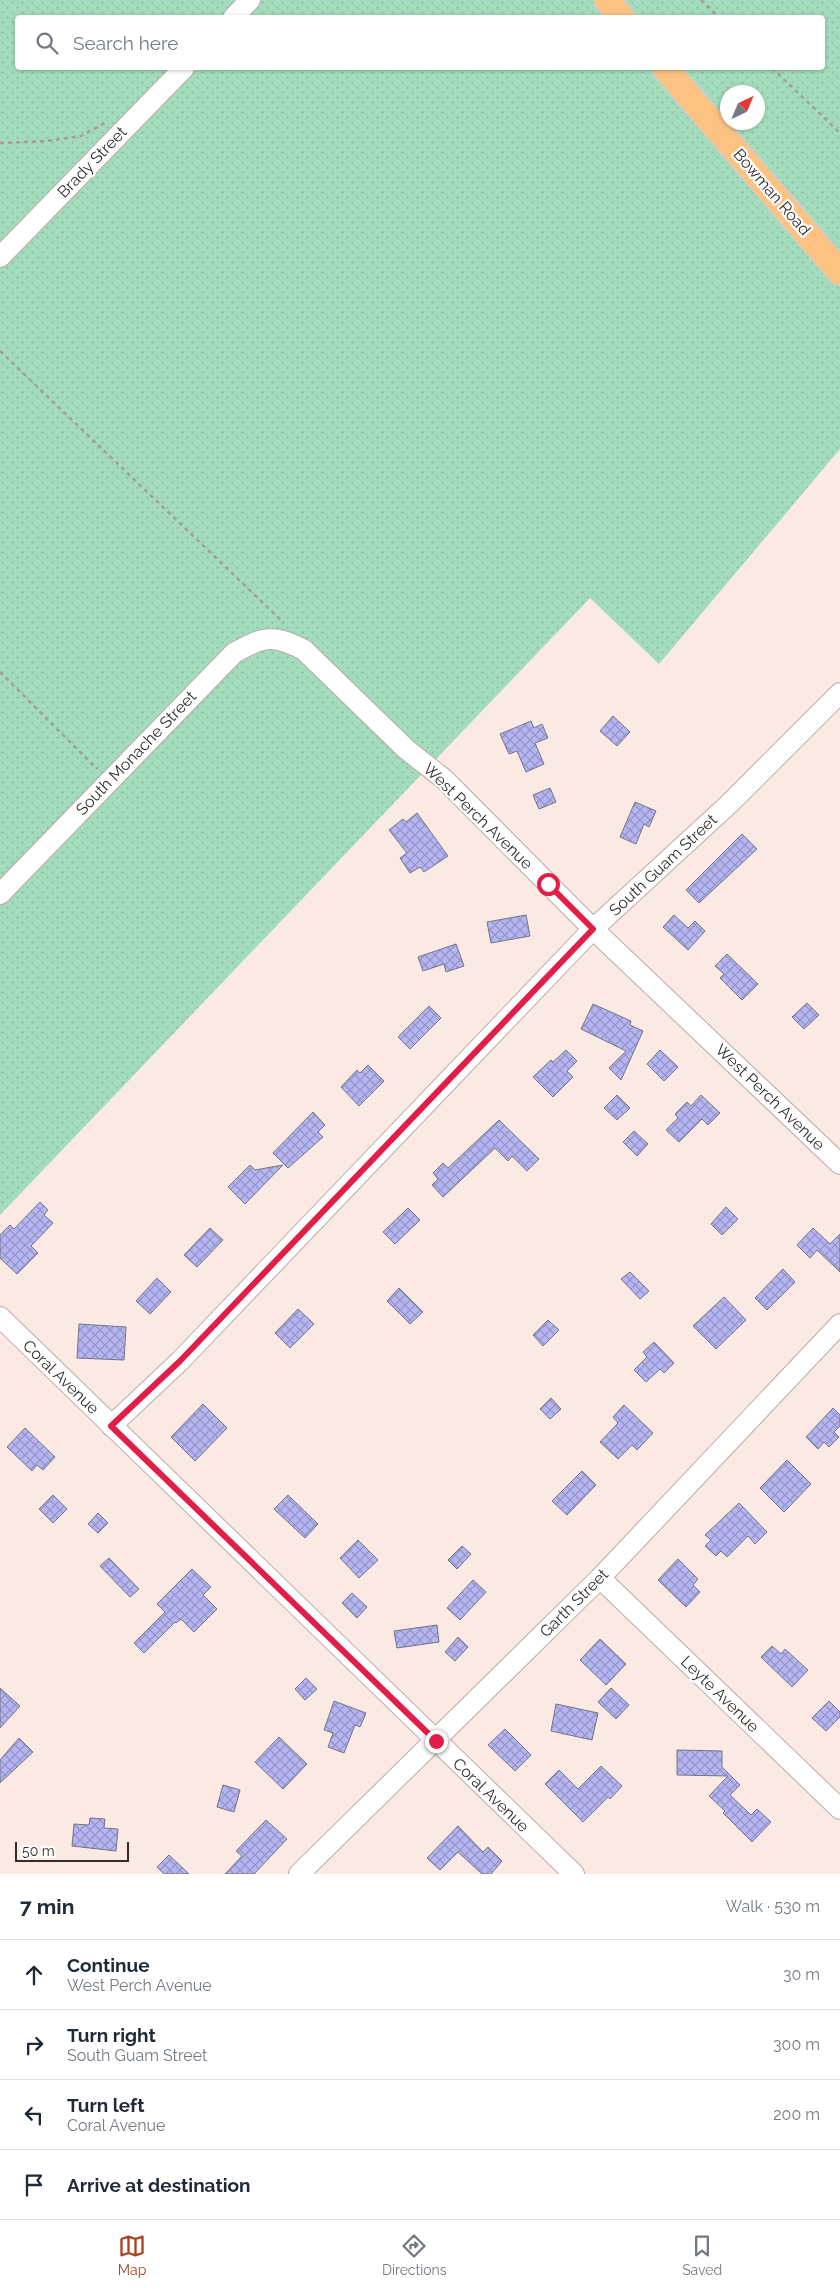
<!DOCTYPE html>
<html lang="en">
<head>
<meta charset="utf-8">
<style>
	body { margin:0; font-family:Raleway,sans-serif; background:#f2f2f3; color:#1f2937 }
	.compass { position:absolute; left:720px; top:85px; width:45px; height:45px; border-radius:50%; background:#fff; box-shadow:0 1px 4px #0004; rotate:44deg }
	.scale { position:absolute; left:15px; bottom:12px; width:114px; box-sizing:border-box; padding-left:5px; border:2px solid #342e2b; border-top:0; font-size:14px; line-height:18px; white-space:nowrap; color:#342e2b; -webkit-text-stroke:4px #fff; paint-order:stroke }
	.stop { position:absolute; width:15px; height:15px; margin:-11px; border:4px solid #e11d48; border-radius:50%; background:#fff }
	.stop.end { background:#e11d48; border-color:#fff; box-shadow:0 1px 5px #0008 }
	.list { margin:0; padding:0; list-style:none }
	h2 { display:flex; justify-content:space-between; align-items:center; height:65px; margin:0; padding:0 20px; font-size:21px }
	h2 small { font-size:16px; font-weight:400; color:#747a83 }
	.list li { display:grid; grid-template-columns:32px 1fr auto; gap:15px; align-items:center; box-sizing:border-box; height:70px; padding:0 20px; border-top:1px solid #e0e1e3 }
	.list b { display:block; font-size:19px; white-space:nowrap }
	.list p { margin:0; font-size:16px; white-space:nowrap; color:#747a83 }
	.list em { font-size:16px; font-style:normal; color:#747a83 }
	.icon { flex:none; width:28px; height:28px; fill:none; stroke:currentColor; stroke-width:2; stroke-linecap:round; stroke-linejoin:round }
	.map { position:relative; flex:none; width:840px; height:1874px; overflow:hidden }
	.search { position:absolute; background:#fff; box-shadow:0 1px 4px #0004; left:15px; right:15px; top:15px; height:55px; display:flex; align-items:center; gap:12px; box-sizing:border-box; padding:0 18px; border-radius:5px; color:#747a83; font-size:19px }
	.sheet { height:345px; background:#fff }
	nav { display:flex; justify-content:space-around; align-items:center; box-sizing:border-box; height:70px; border-top:1px solid #e0e1e3; background:#fff; font-size:14px; color:#747a83 }
	nav a { display:grid; justify-items:center; gap:2px }
	nav .on { color:#a9421f }
	.map>svg:first-child { display:block }
</style>
</head>
<body>
<div class="map">
<svg width="840" height="1874" viewBox="0 0 840 1874">
	<defs>
		<pattern id="grass-dots" width="8" height="8" patternUnits="userSpaceOnUse" patternTransform="scale(1.25)"><rect width="8" height="8" fill="#a3dcbc"/><path d="M2 2h.1M6 6h.1" fill="none" stroke="#8dbda2" stroke-width="1.8" stroke-linecap="round"/></pattern>
		<pattern id="building-cross-hatch" width="8" height="8" patternUnits="userSpaceOnUse" patternTransform="scale(1.25)"><rect width="8" height="8" fill="#b5b5f4"/><path d="M0 0l8 8M0 8l8-8" fill="none" stroke="#9494c6"/></pattern>
	</defs>
	<rect width="100%" height="100%" fill="#fbeae3"/>
	<path fill="url(#grass-dots)" fill-rule="evenodd" d="M0 0H840V449L659 664 590 598 0 1215ZM18 18H822V68H18ZM728 92H758V122H728Z"/>
	<path fill="url(#building-cross-hatch)" stroke="#747482" d="M613 716 630 732 617 746 600 731Z
		M531 721 534 728 542 724 548 738 535 743 544 764 526 772 517 751 509 754 500 734Z
		M550 788 556 802 539 809 533 795Z
		M635 802 656 811 649 827 644 824 636 844 620 837Z
		M417 813 448 856 424 872 420 867 410 873 400 858 407 853 389 830 403 819 406 822Z
		M742 834 757 849 699 903 686 890Z
		M526 915 530 936 491 943 487 922Z
		M674 915 688 928 695 921 705 931 688 950 663 927Z
		M456 944 464 966 446 972 444 964 423 971 418 957Z
		M727 954 758 984 742 1000 720 978 724 974 715 966Z
		M807 1003 819 1015 804 1029 792 1017Z
		M593 1004 631 1021 630 1025 643 1031 621 1080 609 1068 626 1051 581 1029Z
		M429 1006 441 1018 410 1049 398 1037Z
		M566 1050 577 1061 567 1071 573 1077 553 1097 533 1077 551 1060 553 1062Z
		M660 1050 678 1067 664 1081 647 1064Z
		M368 1065 384 1081 359 1106 341 1087 357 1070 360 1073Z
		M617 1095 630 1108 617 1120 604 1108Z
		M701 1095 720 1113 708 1125 702 1119 679 1142 666 1130 678 1118 675 1114 687 1102 691 1106Z
		M313 1112 325 1125 318 1132 323 1137 288 1168 273 1153Z
		M499 1120 539 1159 527 1171 512 1156 508 1161 495 1148 443 1197 432 1185 438 1179 433 1173 443 1163 448 1168Z
		M634 1131 648 1144 637 1156 623 1142Z
		M250 1165 255 1170 283 1165 245 1204 228 1187Z
		M40 1202 48 1210 44 1215 53 1223 31 1246 38 1253 17 1274 0 1258V1235L10 1225 14 1229Z
		M726 1207 738 1219 722 1235 711 1224Z
		M408 1208 420 1220 395 1244 383 1232Z
		M210 1228 223 1240 197 1267 184 1255Z
		M813 1228 830 1244 840 1234V1272L817 1250 810 1258 797 1245Z
		M783 1269 795 1282 767 1310 755 1298Z
		M630 1272 649 1291 640 1299 621 1279Z
		M157 1278 171 1292 150 1314 136 1301Z
		M399 1288 423 1312 410 1324 387 1301Z
		M724 1297 746 1320 716 1349 693 1326Z
		M298 1309 314 1324 290 1348 275 1333Z
		M548 1320 559 1330 543 1346 533 1335Z
		M79 1324 126 1327 124 1360 77 1358Z
		M654 1342 674 1363 664 1373 660 1369 646 1382 634 1370 647 1357 643 1352Z
		M551 1398 561 1409 550 1419 540 1409Z
		M203 1404 227 1428 195 1461 171 1437Z
		M624 1405 653 1433 637 1450 632 1445 618 1459 600 1442 618 1423 613 1417Z
		M833 1408 840 1415V1426L834 1432 839 1437 829 1447 824 1442 818 1449 806 1437Z
		M25 1428 55 1457 43 1470 37 1465 32 1471 7 1447Z
		M787 1460 811 1484 784 1512 760 1488Z
		M582 1471 596 1485 567 1515 552 1501Z
		M53 1495 67 1509 53 1523 39 1509Z
		M288 1495 318 1524 305 1538 274 1509Z
		M739 1503 767 1532 755 1544 748 1536 727 1557 721 1551 716 1556 705 1546 711 1540 705 1535Z
		M98 1513 108 1523 98 1533 88 1524Z
		M358 1540 378 1560 359 1578 340 1558Z
		M462 1546 471 1554 457 1569 448 1560Z
		M109 1558 139 1589 130 1597 100 1566Z
		M678 1559 698 1579 693 1585 700 1592 686 1607 658 1580Z
		M192 1569 211 1587 203 1595 217 1609 194 1632 181 1619 176 1623 175 1622 144 1653 134 1643 165 1612 157 1604Z
		M473 1580 486 1592 460 1620 447 1608Z
		M352 1593 367 1607 357 1618 342 1603Z
		M437 1625 439 1642 397 1648 394 1631Z
		M458 1637 468 1647 455 1661 445 1652Z
		M600 1639 626 1664 606 1685 580 1660Z
		M772 1646 781 1654 785 1649 808 1670 792 1687 761 1657Z
		M306 1678 317 1689 305 1700 295 1689Z
		M0 1688 20 1706 0 1728Z
		M611 1688 629 1705 616 1719 598 1702Z
		M334 1701 366 1713 360 1727 355 1725 344 1753 328 1747 333 1733 324 1730Z
		M829 1701 840 1712V1717L826 1731 812 1718Z
		M556 1704 598 1713 592 1740 551 1731Z
		M505 1729 531 1755 515 1771 488 1745Z
		M279 1737 307 1764 283 1789 255 1762Z
		M19 1738 33 1752 0 1783V1760Z
		M677 1750 722 1751V1767L740 1785 730 1795 751 1815 757 1809 771 1822 752 1842 723 1813 725 1811 709 1796 728 1776 677 1775Z
		M601 1766 622 1786 610 1799 608 1797 583 1822 545 1784 559 1770 578 1789Z
		M223 1785 240 1790 234 1812 217 1807Z
		M90 1818 105 1819 104 1828 118 1829 116 1851 72 1846 74 1824 89 1825Z
		M266 1820 287 1839 254 1874H225L242 1856 236 1851Z
		M458 1826 483 1852 488 1847 502 1861 491 1874H482L458 1852 440 1870 427 1858Z
		M169 1855 189 1874H164L157 1867Z"/>
	<g fill="none" stroke-linecap="round" stroke-linejoin="round">
		<defs>
			<path id="minor" d="M233 18 250 0
				M0 257 184 68
				M0 894 234 653C264 636 273 634 304 650L406 749 444 779 593 929 840 1164
				M0 1317 574 1874
				M111 1426 180 1361 593 929 729 804 840 693
				M600 1578 840 1809
				M299 1874 600 1578 840 1324"/>
			<path id="major" d="M607 0 622 18
				M665 68 840 272"/>
		</defs>
		<use href="#minor" stroke="#bcaca6" stroke-width="22"/>
		<use href="#major" stroke="#cecdcc" stroke-width="28"/>
		<path stroke="#a89c97" stroke-width="2.5" stroke-dasharray="4 4" stroke-linecap="butt" d="M701 0 720 18
			M772 68 840 133
			M0 143 47 141 81 136 105 123
			M0 351 284 623
			M0 672 97 769"/>
		<use href="#minor" stroke="#fff" stroke-width="20"/>
		<use href="#major" stroke="#fbc282" stroke-width="25"/>
	</g>
	<g fill="none" stroke-linecap="round" stroke-linejoin="round">
		<path stroke="#e11d48" stroke-width="6" d="M436 1741 111 1426 180 1361 593 929 548 884"/>
	</g>
	<g text-anchor="middle" dominant-baseline="central" stroke-width="4.5" stroke-linejoin="round" paint-order="stroke">
		<g font-size="16" fill="#342e2b" stroke="#fff">
			<text transform="translate(92 162) rotate(-46)">Brady Street</text>
			<text transform="translate(772 192) rotate(49)">Bowman Road</text>
			<text transform="translate(136 753) rotate(-46)">South Monache Street</text>
			<text transform="translate(478 816) rotate(44)">West Perch Avenue</text>
			<text transform="translate(663 865) rotate(-43)">South Guam Street</text>
			<text transform="translate(770 1097) rotate(44)">West Perch Avenue</text>
			<text transform="translate(61 1377) rotate(44)">Coral Avenue</text>
			<text transform="translate(574 1603) rotate(-45)">Garth Street</text>
			<text transform="translate(720 1694) rotate(44)">Leyte Avenue</text>
			<text transform="translate(491 1795) rotate(44)">Coral Avenue</text>
		</g>
	</g>
</svg>
<svg class="compass" viewBox="-18 -18 36 36"><path d="M0-13l5 13h-10z" fill="#e53935"/><path d="M0 13l5-13h-10z" fill="#747a83"/></svg>
<div class="scale">50 m</div>
<div class="stop" style="left:548px;top:884px"></div>
<div class="stop end" style="left:436px;top:1741px"></div>
<div class="search"><svg class="icon" aria-label="search" viewBox="0 0 24 24"><circle cx="10" cy="10" r="6"/><path d="M15 15l6 6"/></svg>Search here</div>
</div>
<section class="sheet">
<h2>7 min<small>Walk · 530 m</small></h2>
<ul class="list">
<li><svg class="icon" aria-label="ahead" viewBox="0 0 24 24"><path d="M12 20V5M6 11l6-6 6 6"/></svg><div><b>Continue</b><p>West Perch Avenue</p></div><em>30 m</em></li>
<li><svg class="icon" aria-label="right" viewBox="0 0 24 24"><path d="M7 20v-9h11M14 6l5 5-5 5"/></svg><div><b>Turn right</b><p>South Guam Street</p></div><em>300 m</em></li>
<li><svg class="icon" aria-label="left" viewBox="0 0 24 24"><path d="M17 20v-9H6M10 6l-5 5 5 5"/></svg><div><b>Turn left</b><p>Coral Avenue</p></div><em>200 m</em></li>
<li><svg class="icon" aria-label="arrive" viewBox="0 0 24 24"><path d="M6 21V4h12l-3 4 3 4H6"/></svg><div><b>Arrive at destination</b></div></li>
</ul>
</section>
<nav>
<a class="on"><svg class="icon" aria-label="map" viewBox="0 0 24 24"><path d="M3 6l6-2 6 2 6-2v14l-6 2-6-2-6 2zM9 4v14M15 6v14"/></svg>Map</a>
<a><svg class="icon" aria-label="directions" viewBox="0 0 24 24"><path d="M12 3l9 9-9 9-9-9zM9 14v-3h6M13 9l2 2-2 2"/></svg>Directions</a>
<a><svg class="icon" aria-label="saved" viewBox="0 0 24 24"><path d="M7 4h10v16l-5-4-5 4z"/></svg>Saved</a>
</nav>
</body>
</html>
